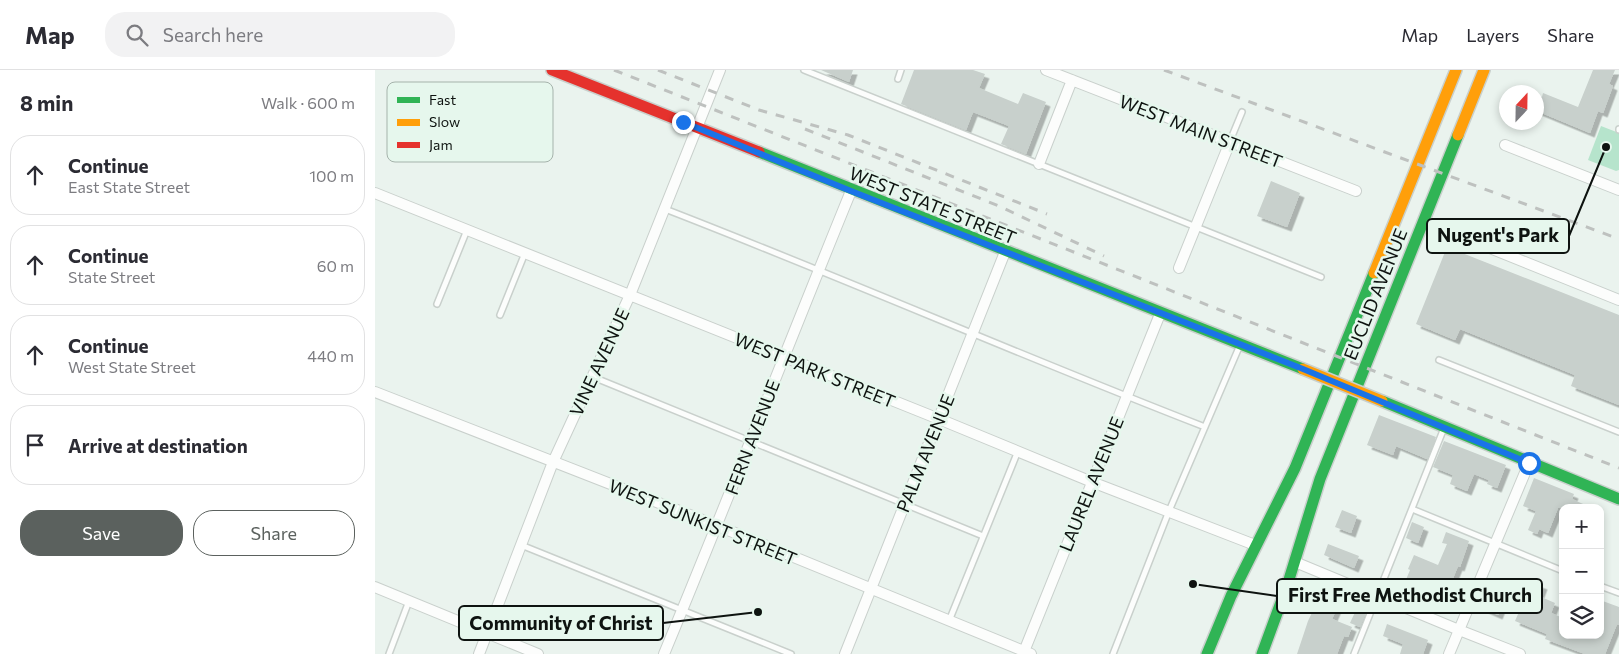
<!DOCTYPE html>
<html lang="en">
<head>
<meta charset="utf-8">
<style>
	body { margin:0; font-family:Commissioner,sans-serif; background:#f2f2f3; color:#2b2b33 }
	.controls { position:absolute; right:15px; bottom:15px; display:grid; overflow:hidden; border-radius:10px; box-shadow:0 2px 8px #0003 }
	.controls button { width:45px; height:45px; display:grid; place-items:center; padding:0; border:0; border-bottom:1px solid #e1e1e2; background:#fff; color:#2b2b33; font:25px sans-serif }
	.compass { position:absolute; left:1124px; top:15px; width:45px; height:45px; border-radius:50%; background:#fff; box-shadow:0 2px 8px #0003; rotate:22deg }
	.stop { position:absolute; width:15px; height:15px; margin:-11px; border:4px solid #1a73e8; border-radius:50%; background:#fff }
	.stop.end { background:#1a73e8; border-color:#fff; box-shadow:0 1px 5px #0008 }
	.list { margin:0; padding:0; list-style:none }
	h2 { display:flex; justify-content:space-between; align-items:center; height:65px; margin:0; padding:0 20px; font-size:21px }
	h2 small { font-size:16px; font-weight:400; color:#7c7c81 }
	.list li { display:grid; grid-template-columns:32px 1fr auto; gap:15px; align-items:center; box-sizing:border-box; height:80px; margin:0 10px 10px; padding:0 10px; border:1px solid #e1e1e2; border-radius:20px }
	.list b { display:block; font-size:19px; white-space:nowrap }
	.list p { margin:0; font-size:16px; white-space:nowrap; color:#7c7c81 }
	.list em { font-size:16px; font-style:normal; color:#7c7c81 }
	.actions { display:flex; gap:10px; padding:15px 20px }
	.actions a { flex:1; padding:11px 0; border:1px solid #5b615e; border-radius:20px; text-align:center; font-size:18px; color:#5b615e }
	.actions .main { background:#5b615e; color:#fff }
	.icon { flex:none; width:28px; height:28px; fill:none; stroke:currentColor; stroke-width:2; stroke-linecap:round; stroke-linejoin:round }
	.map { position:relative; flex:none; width:1244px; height:584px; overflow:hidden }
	header { display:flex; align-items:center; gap:30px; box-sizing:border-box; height:70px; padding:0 25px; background:#fff; border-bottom:1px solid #e1e1e2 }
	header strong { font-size:24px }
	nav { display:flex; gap:28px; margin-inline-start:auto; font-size:18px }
	.search { width:350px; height:45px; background:#f2f2f3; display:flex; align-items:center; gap:12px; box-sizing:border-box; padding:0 18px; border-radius:20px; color:#7c7c81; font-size:19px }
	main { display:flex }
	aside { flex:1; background:#fff }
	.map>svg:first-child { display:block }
</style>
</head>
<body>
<header>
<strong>Map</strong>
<div class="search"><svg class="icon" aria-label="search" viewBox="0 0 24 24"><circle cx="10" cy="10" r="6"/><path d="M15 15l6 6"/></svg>Search here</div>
<nav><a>Map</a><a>Layers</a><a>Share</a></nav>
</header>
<main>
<aside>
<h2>8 min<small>Walk · 600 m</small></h2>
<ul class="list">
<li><svg class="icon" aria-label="ahead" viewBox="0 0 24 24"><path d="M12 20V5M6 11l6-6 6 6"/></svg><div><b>Continue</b><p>East State Street</p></div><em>100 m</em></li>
<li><svg class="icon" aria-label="ahead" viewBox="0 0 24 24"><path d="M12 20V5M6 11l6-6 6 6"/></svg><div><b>Continue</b><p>State Street</p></div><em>60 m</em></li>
<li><svg class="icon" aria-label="ahead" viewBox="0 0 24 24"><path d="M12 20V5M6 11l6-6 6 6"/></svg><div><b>Continue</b><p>West State Street</p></div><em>440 m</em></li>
<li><svg class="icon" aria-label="arrive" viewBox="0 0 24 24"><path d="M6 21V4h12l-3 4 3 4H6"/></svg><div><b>Arrive at destination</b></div></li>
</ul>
<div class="actions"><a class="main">Save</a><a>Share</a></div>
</aside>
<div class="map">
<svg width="1244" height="584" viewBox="0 0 1244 584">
	<defs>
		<filter id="shadow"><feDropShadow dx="4.5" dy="4.5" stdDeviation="0" flood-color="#0004"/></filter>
	</defs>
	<rect width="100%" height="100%" fill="#eaf3ee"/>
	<path fill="#b6e4cc" d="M1226 56 1244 63V100L1241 101 1213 90Z"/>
	<path fill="#c8d0cc" filter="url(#shadow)" d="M446 0H478L474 12Z
		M539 0H598L610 4 604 18 643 34 648 23 671 32 651 84 626 74 634 56 598 42 591 60 526 34Z
		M1218 0H1240L1234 14 1238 16 1228 43 1223 41 1215 63 1162 41V25L1167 27 1168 23 1203 37Z
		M896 111 925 123 912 157 882 146Z
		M1072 177 1244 245V335L1196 316 1200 305 1085 259 1080 270 1041 254Z
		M1004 345 1061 367 1052 389 1021 376 1018 385 992 375Z
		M1069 371 1131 395 1122 418 1112 414 1114 410 1099 404 1092 421 1075 414 1078 405 1058 397Z
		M1159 408 1199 424 1197 429 1217 438H1183L1173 463 1164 459 1162 464 1153 460 1161 441 1148 436Z
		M967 440 982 446 976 463 960 457Z
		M1037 452 1049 457 1043 473 1031 468Z
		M1071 462 1094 471 1085 497 1083 496 1074 518 1076 519 1073 527 1071 526 1069 530 1030 512 1035 500 1033 499 1039 485 1063 495 1072 474 1067 473Z
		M953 474 984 486 979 498 949 485Z
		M1144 509 1155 514 1157 511 1168 515 1164 526 1180 533 1176 543 1188 548V565H1225V530L1244 537V555L1242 554 1230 584H1210L1170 569 1172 564 1140 551 1147 535 1130 528 1123 545 1109 539 1118 516 1132 521 1134 516 1140 518Z
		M946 524 965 531 957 549 977 557 973 567 969 566 962 584H922L933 551Z
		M982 538 991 542 985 557 975 553Z
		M1012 554 1053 570 1048 584H1025L1028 574 1008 566Z"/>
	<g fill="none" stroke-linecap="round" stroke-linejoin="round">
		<defs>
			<path id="lane" d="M429 0 946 207
				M523 9 526 0
				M1244 59V60
				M855 71 867 42
				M290 139C471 209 649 287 830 357
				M62 234 92 160
				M125 245 150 183
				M1064 290 1244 362
				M218 307 608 466
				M1037 439 1188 501
				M146 475 416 584
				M1225 516 1244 523
				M574 551 643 381
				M14 584 34 531
				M738 584 794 441 865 275
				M979 584 1069 358"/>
			<path id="street" d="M671 0 981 121
				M1130 75 1244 120
				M664 94 697 10
				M0 123 564 349 717 412 880 475
				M1085 166 1244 230
				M804 198 855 72
				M0 322 343 456 656 584
				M920 492 1084 560 1145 584
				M0 517 163 584
				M104 584 178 392 255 225 345 0
				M289 584C353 430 413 275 476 121
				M470 584 630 182
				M648 584 785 244
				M1074 584 1154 393"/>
			<path id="fast" d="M384 82 928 299
				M1007 331 1244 429
				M832 584 856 526 920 398 999 203
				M887 584 912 516 945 409 1083 65"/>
			<path id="slow" d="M1083 65 1109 0
				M999 203 1081 0"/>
			<path id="jam" d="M177 0 384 82"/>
		</defs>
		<use href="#lane" stroke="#c9d0cc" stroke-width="8"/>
		<use href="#street" stroke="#c9d0cc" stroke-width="12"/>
		<use href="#fast" stroke="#c9d0cc" stroke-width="14"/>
		<use href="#slow" stroke="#c9d0cc" stroke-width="14"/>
		<use href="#jam" stroke="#c9d0cc" stroke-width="14"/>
		<use href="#lane" stroke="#fcfdfc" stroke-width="5"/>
		<use href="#street" stroke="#fcfdfc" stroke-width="10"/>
		<use href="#fast" stroke="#30b455" stroke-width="11"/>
		<use href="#slow" stroke="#ff9f0a" stroke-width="11"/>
		<use href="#jam" stroke="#e5322d" stroke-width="11"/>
		<path stroke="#bec1bf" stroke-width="3" stroke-dasharray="9 9" stroke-linecap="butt" d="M239 0 1244 398
			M283 0 384 40 473 65 672 144
			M789 0 1244 169
			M430 59 624 136 729 186"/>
		<defs>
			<path id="slow-bridge" d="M928 299 1007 331"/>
		</defs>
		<use href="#slow-bridge" stroke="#c9d0cc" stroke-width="14" stroke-linecap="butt"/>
		<use href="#slow-bridge" stroke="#ff9f0a" stroke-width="11"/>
	</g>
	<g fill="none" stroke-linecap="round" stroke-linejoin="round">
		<path stroke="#1a73e8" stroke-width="6" d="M308 52 476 121 928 299 1154 393"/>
	</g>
	<g text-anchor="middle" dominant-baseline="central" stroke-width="5" stroke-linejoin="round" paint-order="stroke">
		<g font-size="18" fill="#0e1310" stroke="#e6f7ed">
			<text transform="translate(826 61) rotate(21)">WEST MAIN STREET</text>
			<text transform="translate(558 135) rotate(22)">WEST STATE STREET</text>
			<text transform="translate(1000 224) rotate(-68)">EUCLID AVENUE</text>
			<text transform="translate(224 292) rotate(-65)">VINE AVENUE</text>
			<text transform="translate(440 300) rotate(22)">WEST PARK STREET</text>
			<text transform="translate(377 367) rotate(-69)">FERN AVENUE</text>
			<text transform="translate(550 383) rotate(-68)">PALM AVENUE</text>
			<text transform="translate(716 414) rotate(-68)">LAUREL AVENUE</text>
			<text transform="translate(328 452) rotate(22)">WEST SUNKIST STREET</text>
		</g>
	</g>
	<rect x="12" y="12" width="166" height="80" rx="8" fill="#e6f7ed" stroke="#a5b3ab" stroke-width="1"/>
	<rect x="22" y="27" width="23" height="6" fill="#30b455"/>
	<rect x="22" y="49" width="23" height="7" fill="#ff9f0a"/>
	<rect x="22" y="72" width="23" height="6" fill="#e5322d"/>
	<g font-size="14" fill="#0e1310">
		<text x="54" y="35">Fast</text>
		<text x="54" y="57">Slow</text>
		<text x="54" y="80">Jam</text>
	</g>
	<path fill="none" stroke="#0e1310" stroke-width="2" d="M1231 77L1194 166M818 514L902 526M383 542L288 553"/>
	<g fill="#0e1310" stroke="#e6f7ed" stroke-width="2">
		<circle cx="1231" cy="77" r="5"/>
		<circle cx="818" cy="514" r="5"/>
		<circle cx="383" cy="542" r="5"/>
	</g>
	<g fill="#e6f7ed" stroke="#0e1310" stroke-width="2">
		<rect x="1052" y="149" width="142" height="34" rx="5"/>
		<rect x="902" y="509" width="265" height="34" rx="5"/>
		<rect x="84" y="536" width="204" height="34" rx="5"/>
	</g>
	<g font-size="19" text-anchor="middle" font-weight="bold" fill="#0e1310">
		<text x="1123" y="172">Nugent's Park</text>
		<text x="1035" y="532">First Free Methodist Church</text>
		<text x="186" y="560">Community of Christ</text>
	</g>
</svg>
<div class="controls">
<button>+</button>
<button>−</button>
<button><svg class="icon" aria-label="layers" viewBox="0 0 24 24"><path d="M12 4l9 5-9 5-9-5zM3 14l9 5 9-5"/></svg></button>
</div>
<svg class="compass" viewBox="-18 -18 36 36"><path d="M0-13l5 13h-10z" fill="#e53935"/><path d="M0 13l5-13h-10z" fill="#7c7c81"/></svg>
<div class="stop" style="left:1154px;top:393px"></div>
<div class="stop end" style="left:308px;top:52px"></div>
</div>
</main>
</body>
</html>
